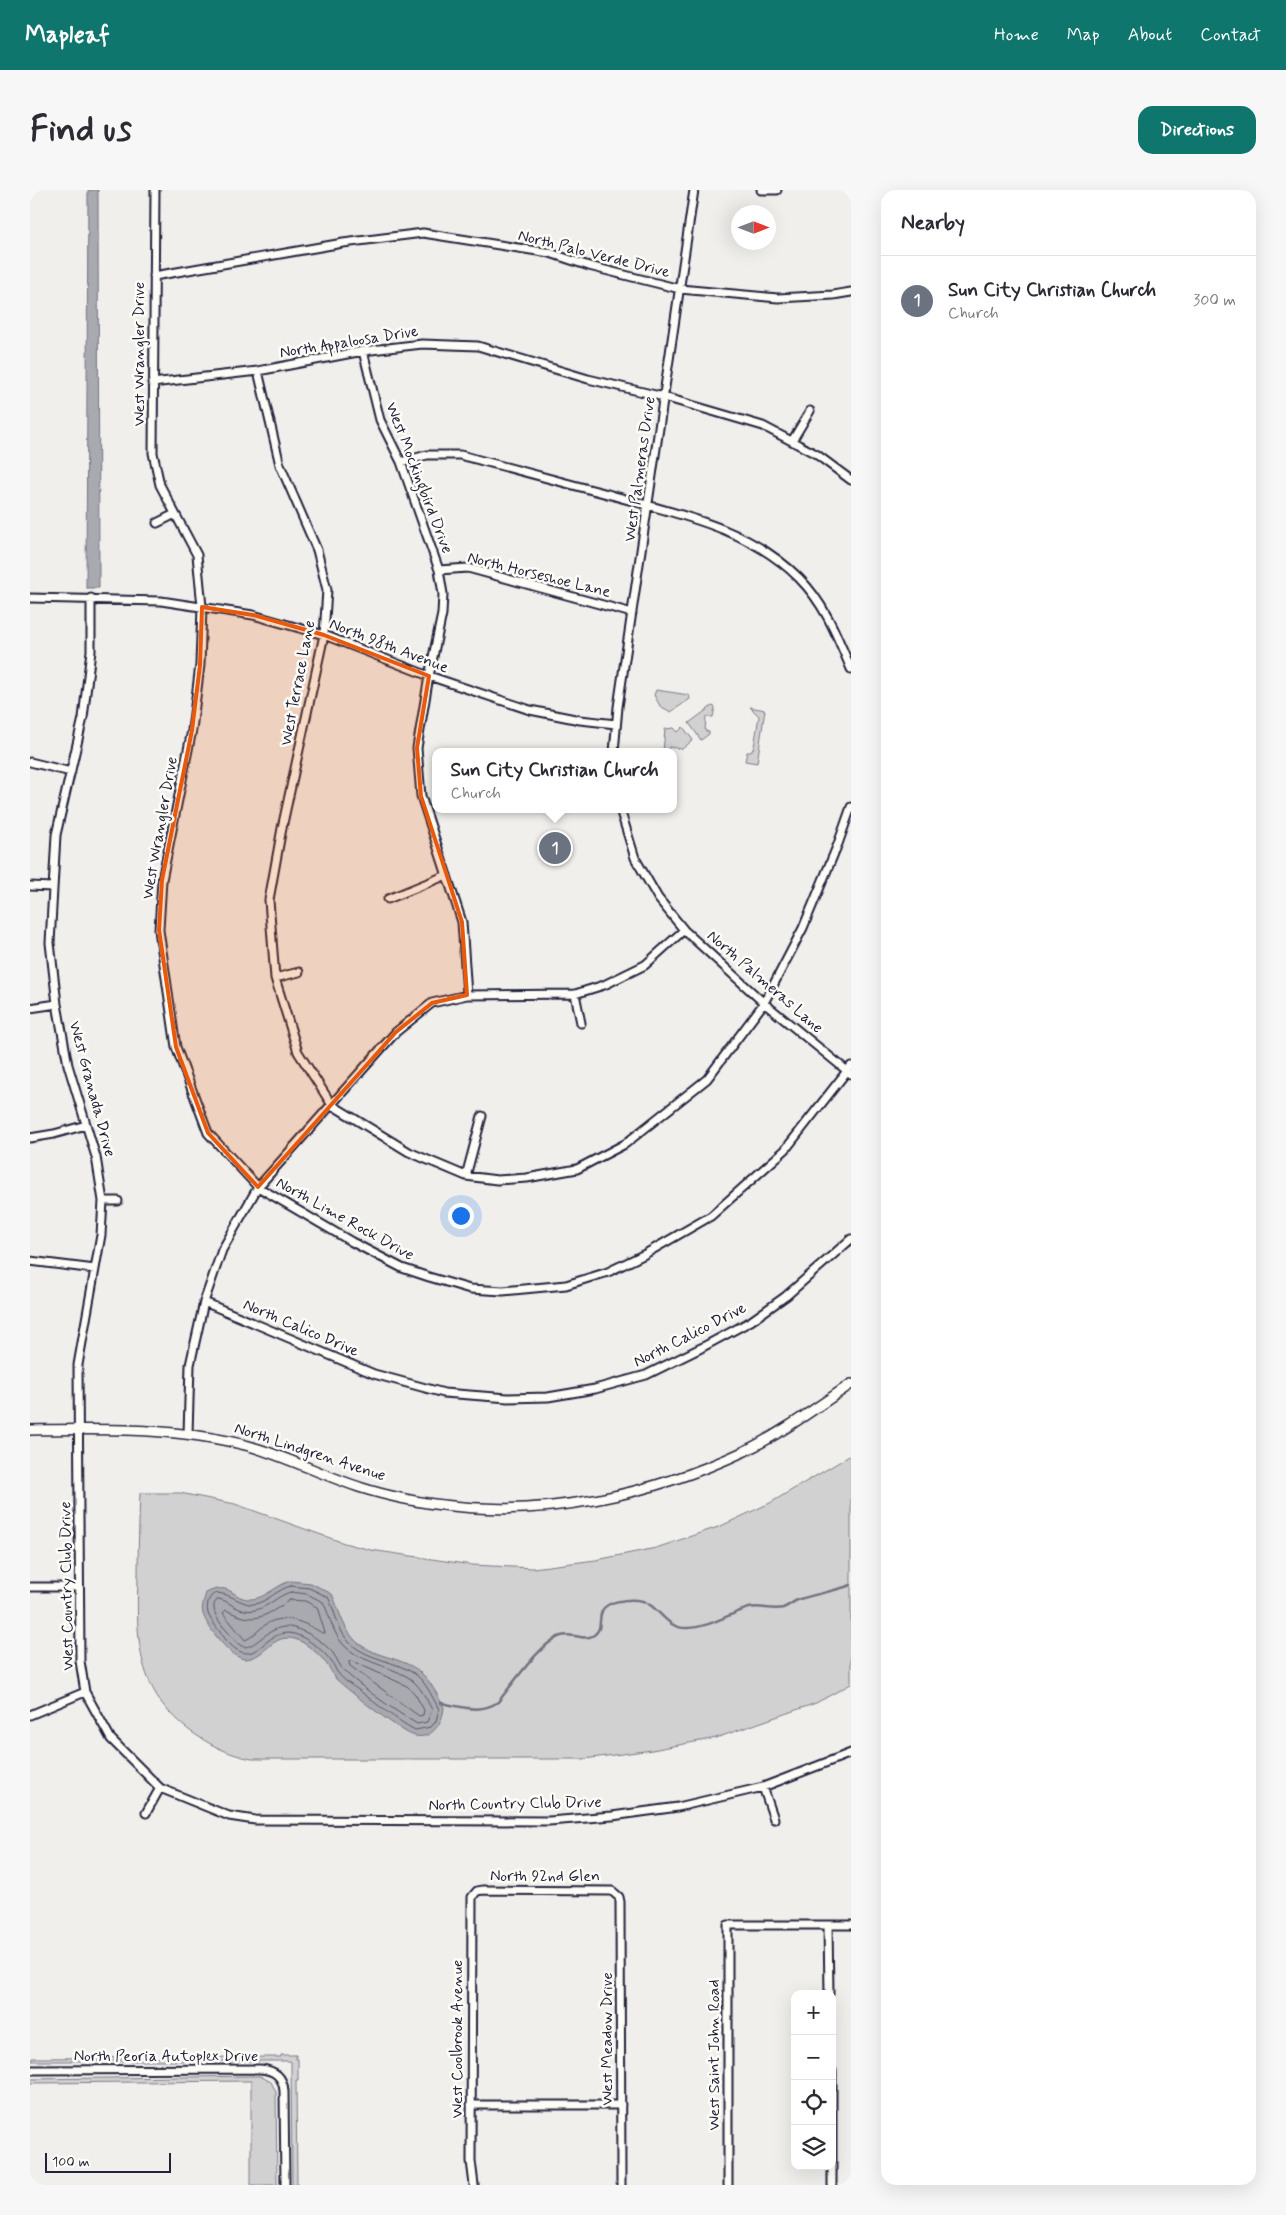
<!DOCTYPE html>
<html lang="en">
<head>
<meta charset="utf-8">
<style>
	body { margin:0; font-family:Mynerve,sans-serif; background:#f7f7f7; color:#2b2b33 }
	.controls { position:absolute; right:15px; bottom:15px; display:grid; overflow:hidden; border-radius:10px; box-shadow:0 5px 20px #0002 }
	.controls button { width:45px; height:45px; display:grid; place-items:center; padding:0; border:0; border-bottom:1px solid #e1e1e2; background:#fff; color:#2b2b33; font:25px sans-serif }
	.compass { position:absolute; left:701px; top:15px; width:45px; height:45px; border-radius:50%; background:#fff; box-shadow:0 5px 20px #0002; rotate:90deg }
	.scale { position:absolute; left:15px; bottom:12px; width:126px; box-sizing:border-box; padding-left:5px; border:2px solid #22223b; border-top:0; font-size:14px; line-height:18px; white-space:nowrap; color:#22223b; -webkit-text-stroke:4px #fdfcf7; paint-order:stroke }
	.you { position:absolute; left:430px; top:1025px; width:18px; height:18px; margin:-12px; border:4px solid #fff; border-radius:50%; background:#1a73e8; box-shadow:0 0 0 8px #1a73e833 }
	.badge { display:grid; place-items:center; width:32px; height:32px; border-radius:50%; background:#0f766e; color:#fff; font-size:16px; font-weight:700 }
	.pin { position:absolute; translate:-50% -50%; border:2px solid #fff; box-shadow:0 1px 5px #0006 }
	.popup { position:absolute; left:402px; top:558px; width:245px; height:65px; box-sizing:border-box; display:grid; place-content:center; border-radius:10px; background:#fff; filter:drop-shadow(0 1px 4px #0005); font-size:16px; white-space:nowrap; color:#7c7c81 }
	.popup b { font-size:19px; color:#2b2b33 }
	.popup::after { content:''; position:absolute; left:50%; top:100%; margin-left:-10px; border:10px solid transparent; border-top-color:#fff }
	.list { margin:0; padding:0; list-style:none }
	h2 { display:flex; justify-content:space-between; align-items:center; height:65px; margin:0; padding:0 20px; font-size:21px }
	h2 small { font-size:16px; font-weight:400; color:#7c7c81 }
	.list li { display:grid; grid-template-columns:32px 1fr auto; gap:15px; align-items:center; box-sizing:border-box; height:90px; padding:0 20px; border-top:1px solid #e1e1e2 }
	.list b { display:block; font-size:19px; white-space:nowrap }
	.list p { margin:0; font-size:16px; white-space:nowrap; color:#7c7c81 }
	.list em { font-size:16px; font-style:normal; color:#7c7c81 }
	.icon { flex:none; width:28px; height:28px; fill:none; stroke:currentColor; stroke-width:2; stroke-linecap:round; stroke-linejoin:round }
	.map { position:relative; flex:none; width:821px; height:1995px; overflow:hidden; border-radius:15px }
	header { display:flex; align-items:center; gap:30px; box-sizing:border-box; height:70px; padding:0 25px; background:#0f766e; color:#fff }
	header strong { font-size:24px }
	nav { display:flex; gap:28px; margin-inline-start:auto; font-size:18px }
	.intro { display:flex; align-items:center; justify-content:space-between; box-sizing:border-box; height:120px; padding:0 30px }
	h1 { margin:0; font-size:35px }
	.button { padding:12px 22px; border-radius:15px; background:#0f766e; color:#fff; font-size:18px; font-weight:700 }
	main { display:flex; gap:30px; padding:0 30px }
	aside { flex:1; background:#fff; border-radius:15px; box-shadow:0 5px 20px #0002 }
	.map>svg:first-child { display:block }
</style>
</head>
<body>
<header>
<strong>Mapleaf</strong>
<nav><a>Home</a><a>Map</a><a>About</a><a>Contact</a></nav>
</header>
<div class="intro"><h1>Find us</h1><a class="button">Directions</a></div>
<main>
<div class="map">
<svg width="821" height="1995" viewBox="0 0 821 1995">
	<rect width="100%" height="100%" fill="#f0efec"/>
	<filter id="ink" filterUnits="userSpaceOnUse"><feTurbulence type="fractalNoise" baseFrequency=".02" numOctaves="2"/><feDisplacementMap in="SourceGraphic" scale="10" xChannelSelector="R" yChannelSelector="G"/><feConvolveMatrix kernelMatrix="1 2 1 2 8 2 1 2 1" color-interpolation-filters="sRGB"/></filter>
	<g filter="url(#ink)">
		<path fill="#d2d1d1" stroke="#7a7a86" d="M626 500 659 505 660 509 641 522 630 516 624 505Z
			M682 516 685 517 683 527H676L675 541 679 542V544L671 550 659 533Z
			M720 517 735 520 727 573 715 571 717 562H721L724 557 729 526Z
			M653 537 663 550 652 559 639 557 638 562H633L635 539 644 538 648 542Z
			M821 1265V1494L786 1513 686 1548 622 1560 554 1569H222C200 1565 182 1556 163 1543 106 1503 106 1450 108 1387 108 1359 109 1331 110 1303H150L205 1314 314 1353 341 1360 442 1375 503 1378 566 1370 626 1358 691 1336 740 1313Z
			M251 1865H266V1869H268V1890H266L267 1995H262L261 1872 260 1871H0V1868L251 1867Z
			M230 1886 241 1892 246 1902 247 1995H221V1891L0 1893V1889Z"/>
		<path fill="#a9a9b0" stroke="#737381" d="M58 0H68L69 398H56Z
			M261 1391 281 1393 302 1404C309 1419 312 1436 324 1449 341 1468 372 1466 390 1482 401 1491 407 1505 414 1517 413 1533 401 1552 382 1545 367 1539 319 1501 306 1489 303 1485 301 1480 298 1476 291 1466 281 1457 270 1451 243 1439 238 1467 216 1469 202 1470 177 1437 173 1424 171 1417 174 1410 176 1403 202 1390 202 1410 221 1409 235 1409 247 1394 261 1391Z"/>
		<g fill="none" stroke-linecap="round" stroke-linejoin="round">
			<path stroke="#58586a" stroke-width="1" d="M261 1396 279 1398 298 1407C306 1423 308 1443 322 1455 340 1470 366 1471 385 1484 396 1492 402 1507 409 1519L406 1531 401 1537 385 1540C365 1529 348 1515 330 1501 323 1496 314 1491 309 1484 306 1482 305 1477 303 1474 296 1463 284 1453 272 1447 234 1428 229 1487 197 1451 191 1443 184 1435 179 1426 177 1422 177 1417 178 1412 185 1390 211 1417 224 1414 238 1412 247 1399 261 1396Z
				M261 1402 277 1404 293 1412C301 1428 303 1447 318 1459 336 1474 369 1478 383 1491 392 1499 397 1510 402 1520L397 1532 387 1534C362 1519 337 1501 315 1482 310 1477 307 1469 303 1463 293 1452 279 1442 264 1438 239 1430 223 1465 210 1455 205 1452 201 1445 197 1441 190 1433 183 1425 184 1414L188 1409C198 1410 204 1419 214 1420 234 1424 244 1406 261 1402Z
				M260 1410 275 1411 287 1417 295 1443H292C276 1433 253 1422 235 1435 228 1440 223 1447 215 1450L193 1423 196 1420C225 1435 234 1427 260 1410Z
				M322 1471 377 1496 385 1504 394 1520 393 1525 389 1526 320 1476 319 1472Z"/>
			<path stroke="#737381" stroke-width="2.5" d="M411 1513C432 1517 450 1524 468 1512 482 1495 511 1452 531 1446 542 1442 554 1452 564 1445 573 1438 568 1430 572 1421 576 1411 598 1409 607 1410 629 1412 634 1440 658 1438 681 1437 698 1424 719 1418 730 1415 742 1421 753 1418 759 1416 763 1411 770 1409 787 1404 804 1401 821 1395"/>
			<defs>
				<path id="minor" d="M125 0 123 263 130 295 167 365 172 417 170 475 162 540 132 690 129 740 146 857 178 943 228 997 322 1052 372 1078 399 1087 440 1099 473 1101 536 1095 578 1082 615 1064 681 1026 755 960 821 876
					M731 0H747
					M124 86 313 53 393 43 520 63 559 76 650 99 748 108 803 105 821 102
					M333 161 350 230 371 272 409 380 413 404 412 424 399 486 387 558 391 606 432 732 437 805
					M228 181 250 275 287 360 297 400 294 445 252 638 239 710 245 788 268 862 302 915 379 962 436 986 467 990 497 988 547 979 595 954 677 889 734 813 773 738 808 654 821 617
					M122 193 228 181 333 161 392 154 448 156 558 189 634 207 733 236 786 264 821 290
					M762 251 780 221
					M371 272 397 265H430C481 278 531 292 581 305 647 324 718 337 769 388 795 414 807 446 821 479
					M127 333 145 324
					M409 380 438 378 602 423
					M0 408 131 411 223 425 294 445 399 486 500 520 550 530 586 534
					M61 408V461L53 528 26 645 20 753 27 814 38 875 66 967 73 1011 71 1045 48 1175 50 1471 55 1502 81 1549 130 1598 199 1626 225 1630 519 1631 582 1626 648 1617 733 1597 821 1563
					M584 562 588 517 664 0
					M0 572 41 582
					M590 619 605 668 628 708 654 740 734 813 821 884
					M0 696 22 697
					M358 709 417 685
					M245 788 269 782
					M545 804 551 833
					M0 818 27 814
					M0 948 24 944 56 935
					M436 986 452 926
					M73 1011H88
					M0 1071 65 1079
					M174 1112 344 1184 414 1203 478 1208 518 1207 565 1199 616 1185 671 1158 721 1131 756 1106 821 1049
					M158 1244 160 1175 174 1112 192 1060 228 997 366 842 402 813 437 805 545 804 574 795 615 775 654 740
					M0 1397H48
					M0 1525 55 1502
					M733 1597 744 1629
					M116 1623 130 1598
					M798 1735 799 1804
					M0 1880 230 1879C244 1880 253 1886 254 1901L255 1995
					M802 1881V1995
					M441 1915H591
					M444 1995 441 1971 442 1707 447 1701 453 1700 582 1701 589 1707 590 1712 591 1995
					M698 1995V1735H821"/>
				<path id="tertiary" d="M0 1240C74 1239 147 1237 219 1256 258 1267 294 1286 332 1298 354 1305 390 1313 413 1315 516 1328 621 1305 715 1261 752 1243 787 1217 821 1194"/>
			</defs>
			<use href="#minor" stroke="#22223b" stroke-width="11"/>
			<use href="#tertiary" stroke="#22223b" stroke-width="12"/>
			<use href="#minor" stroke="#fdfcf7" stroke-width="7"/>
			<use href="#tertiary" stroke="#fdfcf7" stroke-width="9"/>
		</g>
	</g>
	<path fill="#e8590c" fill-opacity="0.2" stroke="#e8590c" stroke-width="4" stroke-linejoin="round" d="M172 417 223 425 294 445 399 486 387 558 391 606 432 732 437 805 402 813 366 842 228 997 178 943 146 857 129 740 132 690 162 540 170 475Z"/>
	<g text-anchor="middle" dominant-baseline="central" stroke-width="5" stroke-linejoin="round" paint-order="stroke">
		<g font-size="16" fill="#22223b" stroke="#fdfcf7">
			<text transform="translate(564 64) rotate(14)">North Palo Verde Drive</text>
			<text transform="translate(319 152) rotate(-9)">North Appaloosa Drive</text>
			<text transform="translate(109 164) rotate(-90)">West Wrangler Drive</text>
			<text transform="translate(610 279) rotate(-82)">West Palmeras Drive</text>
			<text transform="translate(389 288) rotate(69)">West Mockingbird Drive</text>
			<text transform="translate(509 385) rotate(14)">North Horseshoe Lane</text>
			<text transform="translate(359 456) rotate(21)">North 98th Avenue</text>
			<text transform="translate(268 493) rotate(-79)">West Terrace Lane</text>
			<text transform="translate(130 638) rotate(-80)">West Wrangler Drive</text>
			<text transform="translate(735 792) rotate(41)">North Palmeras Lane</text>
			<text transform="translate(62 899) rotate(75)">West Granada Drive</text>
			<text transform="translate(315 1029) rotate(29)">North Lime Rock Drive</text>
			<text transform="translate(271 1138) rotate(23)">North Calico Drive</text>
			<text transform="translate(660 1145) rotate(-27)">North Calico Drive</text>
			<text transform="translate(280 1262) rotate(18)">North Lindgren Avenue</text>
			<text transform="translate(37 1396) rotate(-91)">West Country Club Drive</text>
			<text transform="translate(485 1614) rotate(-1)">North Country Club Drive</text>
			<text x="515" y="1686">North 92nd Glen</text>
			<text transform="translate(427 1849) rotate(-90)">West Coolbrook Avenue</text>
			<text transform="translate(577 1849) rotate(-90)">West Meadow Drive</text>
			<text transform="translate(684 1865) rotate(-90)">West Saint John Road</text>
			<text x="136" y="1866">North Peoria Autoplex Drive</text>
		</g>
	</g>
</svg>
<div class="controls">
<button>+</button>
<button>−</button>
<button><svg class="icon" aria-label="locate" viewBox="0 0 24 24"><circle cx="12" cy="12" r="6"/><path d="M12 2v4M12 18v4M2 12h4M18 12h4"/></svg></button>
<button><svg class="icon" aria-label="layers" viewBox="0 0 24 24"><path d="M12 4l9 5-9 5-9-5zM3 14l9 5 9-5"/></svg></button>
</div>
<svg class="compass" viewBox="-18 -18 36 36"><path d="M0-13l5 13h-10z" fill="#e53935"/><path d="M0 13l5-13h-10z" fill="#7c7c81"/></svg>
<div class="scale">100 m</div>
<div class="you"></div>
<div class="pin badge" style="left:525px;top:658px;background:#6b7280">1</div>
<div class="popup"><b>Sun City Christian Church</b>Church</div>
</div>
<aside>
<h2>Nearby<small></small></h2>
<ul class="list">
<li><span class="badge" style="background:#6b7280">1</span><div><b>Sun City Christian Church</b><p>Church</p></div><em>300 m</em></li>
</ul>
</aside>
</main>
</body>
</html>
